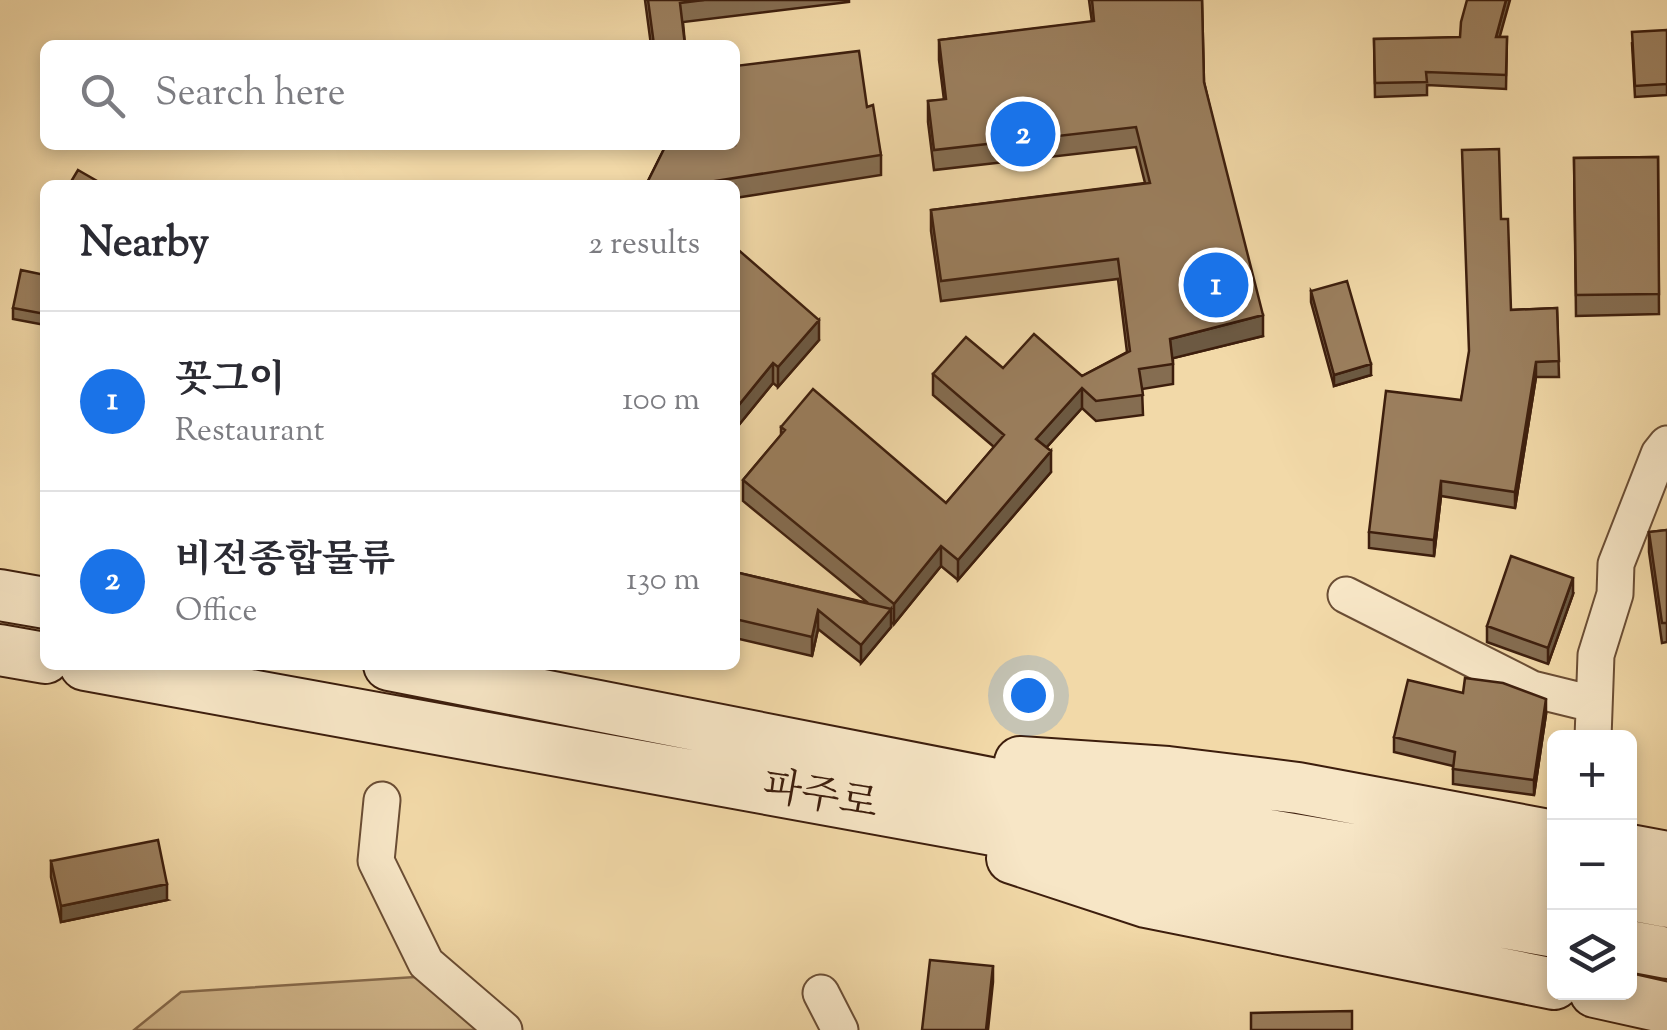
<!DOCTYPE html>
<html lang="en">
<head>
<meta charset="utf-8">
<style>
	body { margin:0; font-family:"Sorts Mill Goudy","Noto Serif KR",serif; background:#f7f7f7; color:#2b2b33 }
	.controls { position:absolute; right:30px; bottom:30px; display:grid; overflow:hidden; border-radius:15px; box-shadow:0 5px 15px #0003 }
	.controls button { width:90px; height:90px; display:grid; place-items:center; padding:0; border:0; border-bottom:2px solid #e1e1e2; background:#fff; color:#2b2b33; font:50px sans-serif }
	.you { position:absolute; left:1028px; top:695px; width:35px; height:35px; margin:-25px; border:8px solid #fff; border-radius:50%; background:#1a73e8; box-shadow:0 0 0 15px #1a73e833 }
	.badge { display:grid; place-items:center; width:65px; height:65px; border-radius:50%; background:#1a73e8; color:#fff; font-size:32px; font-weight:700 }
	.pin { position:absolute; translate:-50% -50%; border:5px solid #fff; box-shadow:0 2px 10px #0006 }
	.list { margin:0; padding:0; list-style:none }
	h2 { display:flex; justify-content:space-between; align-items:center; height:130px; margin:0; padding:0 40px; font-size:42px }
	h2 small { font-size:32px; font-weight:400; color:#7c7c81 }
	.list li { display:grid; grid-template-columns:65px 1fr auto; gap:30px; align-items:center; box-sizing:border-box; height:180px; padding:0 40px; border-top:2px solid #e1e1e2 }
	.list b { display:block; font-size:38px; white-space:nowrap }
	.list p { margin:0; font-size:32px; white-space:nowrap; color:#7c7c81 }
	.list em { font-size:32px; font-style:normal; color:#7c7c81 }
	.icon { flex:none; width:55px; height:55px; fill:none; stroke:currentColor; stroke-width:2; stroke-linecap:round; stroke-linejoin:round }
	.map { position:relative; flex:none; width:1667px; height:1030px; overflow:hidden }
	.search { position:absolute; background:#fff; box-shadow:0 5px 15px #0003; left:40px; top:40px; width:700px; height:110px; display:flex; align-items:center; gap:25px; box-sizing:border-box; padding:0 35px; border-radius:15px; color:#7c7c81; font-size:38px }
	.panel { position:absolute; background:#fff; box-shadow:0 5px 15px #0003; left:40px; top:180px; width:700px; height:490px; border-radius:15px }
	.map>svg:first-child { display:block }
</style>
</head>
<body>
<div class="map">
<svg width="1667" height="1030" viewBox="0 0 1667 1030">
	<rect width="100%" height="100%" fill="#f2d9a8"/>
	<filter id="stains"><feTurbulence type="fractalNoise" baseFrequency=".002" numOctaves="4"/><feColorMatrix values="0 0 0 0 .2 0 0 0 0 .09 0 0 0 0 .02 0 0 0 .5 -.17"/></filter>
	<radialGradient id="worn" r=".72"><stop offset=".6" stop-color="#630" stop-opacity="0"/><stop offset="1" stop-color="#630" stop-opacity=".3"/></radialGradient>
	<path fill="#d3b98e" stroke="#886c4e" stroke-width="2.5" d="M431 976 488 1030H134L181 992Z"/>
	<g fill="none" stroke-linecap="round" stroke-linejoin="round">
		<defs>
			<path id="minor" d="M1346 595 1532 689 1593 704
				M1593 738 1596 655 1615 594 1616 564 1659 454 1667 444
				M382 800 376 861 426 963 504 1030
				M821 993 840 1030"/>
			<path id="secondary" d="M0 595 45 603
				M0 650 45 658
				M85 665 1554 932
				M389 665 1169 818 1554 883
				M1020 762 1168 772 1298 788 1554 836
				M1630 850 1667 857
				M1012 858 1146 902 1554 984
				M1630 895 1667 902
				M1630 946 1667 953
				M1595 992 1667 1008"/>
		</defs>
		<use href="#minor" stroke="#6a4d34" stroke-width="39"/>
		<use href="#secondary" stroke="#3d1e0d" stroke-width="54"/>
		<use href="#minor" stroke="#f7e6c6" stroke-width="35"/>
		<use href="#secondary" stroke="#f7e6c6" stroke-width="50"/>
	</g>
	<path fill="#856d51" stroke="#3d1e0d" stroke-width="2.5" d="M645 0H849V2L683 22 685 45H651Z
		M1089 0H1202L1204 82 1263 336 1173 358V384L1142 389 1143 415 1096 421 1082 408 1046 448 1051 472 958 580 941 566 894 624 891 622V627L861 663 818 629 812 656 735 638V572L868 603 743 501V480L781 435V427L946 503 994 447 933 395V374L1003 368 1082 376 1127 352 1118 279 941 301 931 231V210L1145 183 1136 147 934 170 928 122V101L944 100 939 60V40L1092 22Z
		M1667 30V95L1635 97 1632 43Z
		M1507 37 1506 89 1427 85V95L1375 97 1374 39Z
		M867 107 881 155V175L735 198V185H646L664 149 663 145H735Z
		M1658 157 1659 314 1576 316 1574 158Z
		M1501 219 1511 310 1557 308 1559 377H1536L1515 508 1441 496 1434 556 1369 548V532L1461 400Z
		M735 247 819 340 778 387 773 383 738 426 735 423Z
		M45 275V325L13 319V308Z
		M1311 291 1371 375 1334 386 1311 302Z
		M1667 530V642L1662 643 1649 552V532Z
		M1573 594 1548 664 1487 642V626Z
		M1546 714 1534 795 1453 784V766L1394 752V737Z
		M51 861 167 900 61 922 51 877Z"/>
	<path fill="#6c5942" stroke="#3d1e0d" stroke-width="2.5" d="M1506 0H1510L1496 50V37Z
		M1263 315V336L1170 359V339Z
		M819 320V340L778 387V367Z
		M1536 362V377L1515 508V492Z
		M773 363V383L738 426V406Z
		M1371 364V375L1334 386V375Z
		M1082 388V408L1036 459V439Z
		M1051 451V472L958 580V560Z
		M1441 481V496L1434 556V540Z
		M941 546V566L894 624V604Z
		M1573 578V594L1548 664V648Z
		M891 609V627L861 663V645Z
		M818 610V629L812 656V637Z
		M1546 699V714L1534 795V780Z
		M167 884V900L61 922V906Z
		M993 966V982L988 1030H986Z"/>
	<path fill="#9b7f5e" stroke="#3d1e0d" stroke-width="2.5" d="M648 0H704L680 3 685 45H654Z
		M1092 0H1202L1204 82 1263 315 1170 339 1173 364 1139 369 1143 395 1096 401 1082 388 1036 439 1051 451 958 560 941 546 894 604 743 480 785 430 781 427 813 389 946 503 1004 435 933 374 966 337 1003 368 1034 334 1082 376 1130 351 1118 259 941 281 931 210 1150 183 1136 127 934 150 928 101 946 99 939 40 1094 21Z
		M1467 0H1506L1496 37H1507L1506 75 1426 72 1427 82 1375 83 1374 39 1460 37 1461 22Z
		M1667 30V84L1635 86 1632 32Z
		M859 51 867 107 873 105 881 155 690 185H646L666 145H735V66Z
		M1499 149 1501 219H1508L1511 310 1557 308 1559 361 1536 362 1515 492 1441 481 1434 540 1369 532 1386 391 1461 400 1469 351 1462 150Z
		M1658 157 1659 294 1576 295 1574 158Z
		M78 170 104 185H69Z
		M735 247 819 320 778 367 773 363 738 406 735 404Z
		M21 270 45 275V314L13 308Z
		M1347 281 1371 364 1334 375 1311 291Z
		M1667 530V623H1662L1649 532Z
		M1511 556 1573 578 1548 648 1487 626Z
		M735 572 891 609 861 645 818 610 812 637 735 619Z
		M1465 678 1503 683 1546 699 1534 780 1453 769 1455 752 1394 737 1408 680 1463 693Z
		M158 840 167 884 61 906 51 861Z
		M930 960 993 966 986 1030H922Z
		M1352 1011V1030H1251V1013Z"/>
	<g text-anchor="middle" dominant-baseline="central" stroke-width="10" stroke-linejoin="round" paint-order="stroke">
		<g font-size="40" fill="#3d1e0d" stroke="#f7e6c6">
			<text transform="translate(820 798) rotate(10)">파주로</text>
		</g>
	</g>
	<rect width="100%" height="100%" filter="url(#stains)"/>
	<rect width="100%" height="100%" fill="url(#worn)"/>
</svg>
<div class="controls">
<button>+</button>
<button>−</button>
<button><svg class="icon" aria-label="layers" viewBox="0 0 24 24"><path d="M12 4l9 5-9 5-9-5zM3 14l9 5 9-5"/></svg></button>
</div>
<div class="you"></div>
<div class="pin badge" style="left:1216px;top:285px">1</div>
<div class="pin badge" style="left:1023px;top:134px">2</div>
<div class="search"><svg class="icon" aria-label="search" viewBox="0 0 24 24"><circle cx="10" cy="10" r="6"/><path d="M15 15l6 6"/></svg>Search here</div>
<section class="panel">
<h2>Nearby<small>2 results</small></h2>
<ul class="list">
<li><span class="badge">1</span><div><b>꼿그이</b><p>Restaurant</p></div><em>100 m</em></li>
<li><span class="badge">2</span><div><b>비전종합물류</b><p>Office</p></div><em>130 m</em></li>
</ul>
</section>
</div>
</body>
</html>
